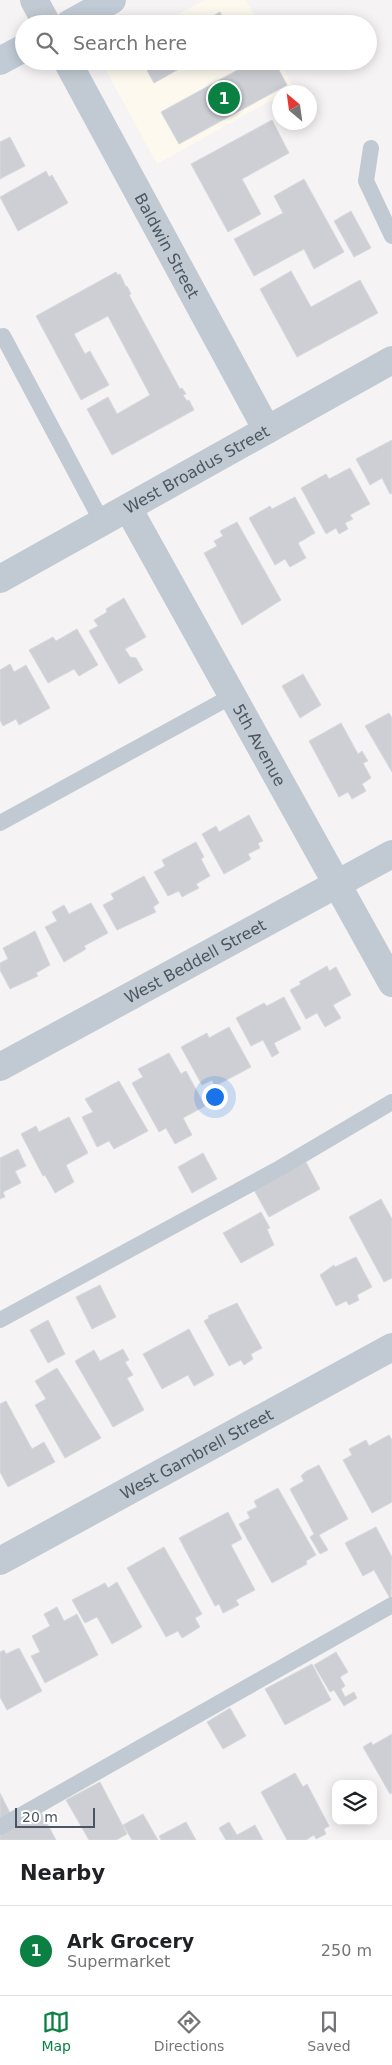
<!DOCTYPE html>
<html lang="en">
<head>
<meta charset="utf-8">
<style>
	body { margin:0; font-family:"DejaVu Sans",sans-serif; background:#f2f2f2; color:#202124 }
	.controls { position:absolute; right:15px; bottom:15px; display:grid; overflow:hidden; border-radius:10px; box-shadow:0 2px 12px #0003 }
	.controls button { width:45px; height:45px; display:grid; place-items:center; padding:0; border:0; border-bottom:1px solid #e0e0e0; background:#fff; color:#202124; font:25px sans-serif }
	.compass { position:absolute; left:272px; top:85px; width:45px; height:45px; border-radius:50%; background:#fff; box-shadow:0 2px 12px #0003; rotate:331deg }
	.scale { position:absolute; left:15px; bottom:12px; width:80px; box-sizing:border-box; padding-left:5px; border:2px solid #4a5661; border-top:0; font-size:14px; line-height:18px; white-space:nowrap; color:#4a5661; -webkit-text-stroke:4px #fff; paint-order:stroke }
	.you { position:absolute; left:214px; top:1096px; width:18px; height:18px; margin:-12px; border:4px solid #fff; border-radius:50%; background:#1a73e8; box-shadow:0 0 0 8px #1a73e833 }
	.badge { display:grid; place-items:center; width:32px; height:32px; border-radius:50%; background:#0b8043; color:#fff; font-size:16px; font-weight:700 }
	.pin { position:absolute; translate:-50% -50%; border:2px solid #fff; box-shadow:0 1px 5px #0006 }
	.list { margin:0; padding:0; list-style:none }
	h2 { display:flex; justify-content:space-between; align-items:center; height:65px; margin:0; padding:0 20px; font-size:21px }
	h2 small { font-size:16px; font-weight:400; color:#757577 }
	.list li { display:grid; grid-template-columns:32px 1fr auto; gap:15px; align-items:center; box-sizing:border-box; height:90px; padding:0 20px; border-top:1px solid #e0e0e0 }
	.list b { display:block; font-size:19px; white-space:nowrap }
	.list p { margin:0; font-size:16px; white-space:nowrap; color:#757577 }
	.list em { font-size:16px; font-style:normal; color:#757577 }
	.icon { flex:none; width:28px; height:28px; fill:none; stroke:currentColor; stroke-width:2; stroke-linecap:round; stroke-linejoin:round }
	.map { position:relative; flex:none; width:392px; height:1840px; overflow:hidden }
	.search { position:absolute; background:#fff; box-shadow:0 2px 12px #0003; left:15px; right:15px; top:15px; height:55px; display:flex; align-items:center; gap:12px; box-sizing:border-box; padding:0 18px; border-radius:28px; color:#757577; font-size:19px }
	.sheet { height:155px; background:#fff }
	nav { display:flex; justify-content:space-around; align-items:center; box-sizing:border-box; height:70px; border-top:1px solid #e0e0e0; background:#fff; font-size:14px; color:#757577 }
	nav a { display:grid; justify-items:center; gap:2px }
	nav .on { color:#0b8043 }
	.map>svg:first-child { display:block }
</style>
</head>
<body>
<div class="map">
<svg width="392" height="1840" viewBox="0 0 392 1840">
	<rect width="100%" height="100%" fill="#f5f3f3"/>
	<path fill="#fdf9ef" d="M204 0H246L259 24H161Z
		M101 61H279L294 88 287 92H280L279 96 157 164Z"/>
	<path fill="#cdcfd5" stroke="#d7d9de" d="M220 12 226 24H198Z
		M142 61H193L154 83Z
		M254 61H274L287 85 179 144 161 112Z
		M272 120 289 153 242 179 261 214 228 232 191 164Z
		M10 137 25 166 0 179V142Z
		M46 171 49 177 52 175 68 203 18 231 0 197Z
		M304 179 344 252 314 269 304 249 254 276 234 239 283 213 274 196Z
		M351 211 371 248 354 257 334 221Z
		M291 271 311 307 360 280 378 313 297 357 260 289Z
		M116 272 118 275 120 274 126 287 127 286 131 294 129 295 180 389 182 388 186 394 183 395 187 401 189 400 194 410 112 455 87 409 108 397 117 414 150 395 108 316 74 334 85 354 90 351 109 385 81 400 36 316Z
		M392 440V493L390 494 382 478 370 485 356 459Z
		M350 468 370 504 350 515 353 519 345 523 348 529 339 534 336 528 326 534 301 488 326 474 329 479Z
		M295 497 315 533 298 543 306 558 290 567 285 559 275 565 249 518 270 506 272 509Z
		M237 522 281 600 242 625 204 553 217 546 214 541 223 536 220 531Z
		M124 598 146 637 125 649 130 657 136 658 143 670 119 684 89 631 98 626 94 620 107 612 106 609Z
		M77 629 98 665 79 676 74 669 48 683 29 650 53 637 56 641Z
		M10 664 14 672 26 665 50 708 19 725 16 719 3 726 0 720V670Z
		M303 674 321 705 300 718 282 686Z
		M389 713 392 718V772L365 726Z
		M341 723 358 754 362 751 368 761 363 763 371 778 362 784 366 791 352 799 348 792 339 797 309 741Z
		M249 815 263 841 258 843 260 848 248 854 251 859 224 874 202 834 216 826 219 832Z
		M196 842 204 857 201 859 210 876 196 884 199 888 182 897 179 891 168 896 154 872 165 866 162 860Z
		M144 876 159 903 153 907 156 912 117 930 103 905 114 899 111 894Z
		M91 903 108 933 84 946 86 949 64 962 45 927 57 921 52 912 64 905 69 914Z
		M35 931 50 965 36 973 38 976 10 989 0 970V963L8 959 3 948Z
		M327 966 329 971 336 967 351 995 333 1005 341 1018 325 1027 317 1013 306 1019 290 990 301 984 299 982Z
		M284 997 301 1029 274 1043 279 1053 272 1057 263 1040 251 1046 236 1018 264 1003 267 1006Z
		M229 1027 251 1067 215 1086 212 1080 202 1085 181 1047 207 1033 209 1038Z
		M169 1053 181 1074 186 1071 205 1106 183 1118 192 1135 175 1144 166 1128 159 1132 132 1083 143 1077 138 1069Z
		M119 1081 148 1131 114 1149 109 1141 97 1147 82 1117 93 1112 85 1099Z
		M69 1117 88 1153 66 1165 74 1182 55 1193 45 1175 43 1176 21 1134 36 1126 39 1132Z
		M18 1149 26 1166 15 1171 21 1183 3 1192 5 1197 0 1199V1158Z
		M203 1153 217 1179 192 1193 178 1167Z
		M306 1162 320 1189 269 1217 254 1190Z
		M381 1199 392 1219V1278L384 1282 349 1217Z
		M261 1212 270 1228 267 1229 274 1245 241 1263 223 1233Z
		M356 1257 372 1287 357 1295 359 1300 349 1305 346 1301 336 1306 320 1275 334 1265 335 1267Z
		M100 1285 116 1317 92 1329 76 1297Z
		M237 1303 262 1348 251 1354 253 1359 244 1365 241 1360 229 1366 204 1321 209 1318 208 1316Z
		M48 1320 65 1354 48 1363 30 1330Z
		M189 1329 214 1375 194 1386 188 1375 162 1389 143 1354Z
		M123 1349 129 1360 125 1362 133 1375 127 1378 144 1410 113 1427 75 1361 94 1350 100 1361Z
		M57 1368 101 1438 65 1458 35 1405 46 1399 35 1381Z
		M6 1401 32 1449 44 1442 55 1462 8 1487 0 1472V1404Z
		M389 1435 392 1440V1502L372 1513 343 1460 352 1455 349 1449 366 1440 369 1446Z
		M319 1465 348 1519 319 1535 328 1550 320 1554 310 1537 314 1534 290 1489 304 1481 301 1476 305 1472Z
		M278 1488 316 1555 306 1561 307 1564 272 1583 239 1524 250 1518 247 1512 257 1507 254 1501Z
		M228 1512 242 1539 231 1545 255 1590 236 1600 239 1605 223 1613 219 1604 215 1606 179 1538Z
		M376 1527 392 1557 391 1600 374 1570 363 1576 345 1543Z
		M164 1547 202 1614 195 1618 200 1627 182 1638 178 1631 166 1637 127 1568Z
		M117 1582 142 1627 112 1644 97 1617 85 1623 72 1600 105 1583 108 1588Z
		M57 1607 64 1621 77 1614 98 1655 45 1683 31 1656 40 1652 32 1636 50 1626 44 1614Z
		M19 1648 42 1691 7 1710 0 1697V1652L4 1650 6 1654Z
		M336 1652 348 1672 340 1677 345 1686 341 1689 345 1697 354 1692 357 1698 344 1706 334 1690 330 1692 314 1665Z
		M312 1664 331 1700 285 1725 265 1689Z
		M230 1708 246 1736 223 1749 207 1722Z
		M392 1734V1793L390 1794 363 1747 371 1742 373 1745Z
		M295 1773 303 1787 307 1784 329 1826 324 1829 326 1834 316 1839 314 1835 306 1840H287L261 1792Z
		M100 1782 127 1834 116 1840H89L66 1800Z
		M0 1793 10 1813 0 1818Z
		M41 1812 56 1840H0V1834Z
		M143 1814 158 1840H132L123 1825Z
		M186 1822 196 1840H161L159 1836Z
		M229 1822 237 1835 255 1825 263 1840H226L219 1828Z"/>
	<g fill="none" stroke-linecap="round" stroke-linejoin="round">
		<path stroke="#c1cad2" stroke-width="16" d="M371 148 366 181 392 236
			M3 336 102 522
			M0 823 232 696
			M0 1320 280 1168 392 1102
			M0 1827 392 1605"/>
		<g stroke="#c1cad2" stroke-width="28">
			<path d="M34 0 47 24"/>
			<path id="s1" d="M67 61 267 430"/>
			<path id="s2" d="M128 508 392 983"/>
			<path id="s3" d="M0 579 392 360"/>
			<path id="s4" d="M0 1067 392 854"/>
			<path id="s5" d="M0 1561 392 1347"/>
		</g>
		<path stroke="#c1cbd6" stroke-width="28" d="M69 24 112 0
			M0 61 24 48"/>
	</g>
	<g text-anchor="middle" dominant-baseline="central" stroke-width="4" stroke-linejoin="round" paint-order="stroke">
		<g font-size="16" fill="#4a5661" stroke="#fff">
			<text stroke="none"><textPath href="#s1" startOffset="210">Baldwin Street</textPath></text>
			<text stroke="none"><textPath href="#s3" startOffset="225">West Broadus Street</textPath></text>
			<text stroke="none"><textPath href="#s2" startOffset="271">5th Avenue</textPath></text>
			<text stroke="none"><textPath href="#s4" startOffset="222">West Beddell Street</textPath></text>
			<text stroke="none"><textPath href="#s5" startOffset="224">West Gambrell Street</textPath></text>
		</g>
	</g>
</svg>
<div class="controls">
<button><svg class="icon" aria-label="layers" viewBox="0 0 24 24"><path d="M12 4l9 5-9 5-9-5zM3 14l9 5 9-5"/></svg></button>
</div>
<svg class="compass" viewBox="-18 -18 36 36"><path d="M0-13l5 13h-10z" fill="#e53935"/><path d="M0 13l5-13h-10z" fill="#757577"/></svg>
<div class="scale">20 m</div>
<div class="you"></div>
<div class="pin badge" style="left:224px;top:98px">1</div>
<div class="search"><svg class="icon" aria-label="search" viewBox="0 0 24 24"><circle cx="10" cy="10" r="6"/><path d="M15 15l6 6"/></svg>Search here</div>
</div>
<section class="sheet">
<h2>Nearby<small></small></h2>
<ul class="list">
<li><span class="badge">1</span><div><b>Ark Grocery</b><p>Supermarket</p></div><em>250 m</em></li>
</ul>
</section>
<nav>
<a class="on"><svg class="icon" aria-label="map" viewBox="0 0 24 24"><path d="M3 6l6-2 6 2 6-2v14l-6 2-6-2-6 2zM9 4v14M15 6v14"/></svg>Map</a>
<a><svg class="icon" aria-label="directions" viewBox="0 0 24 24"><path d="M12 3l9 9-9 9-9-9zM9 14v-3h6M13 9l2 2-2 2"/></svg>Directions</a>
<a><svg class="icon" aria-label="saved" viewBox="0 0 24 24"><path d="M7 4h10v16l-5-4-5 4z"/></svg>Saved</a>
</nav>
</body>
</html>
